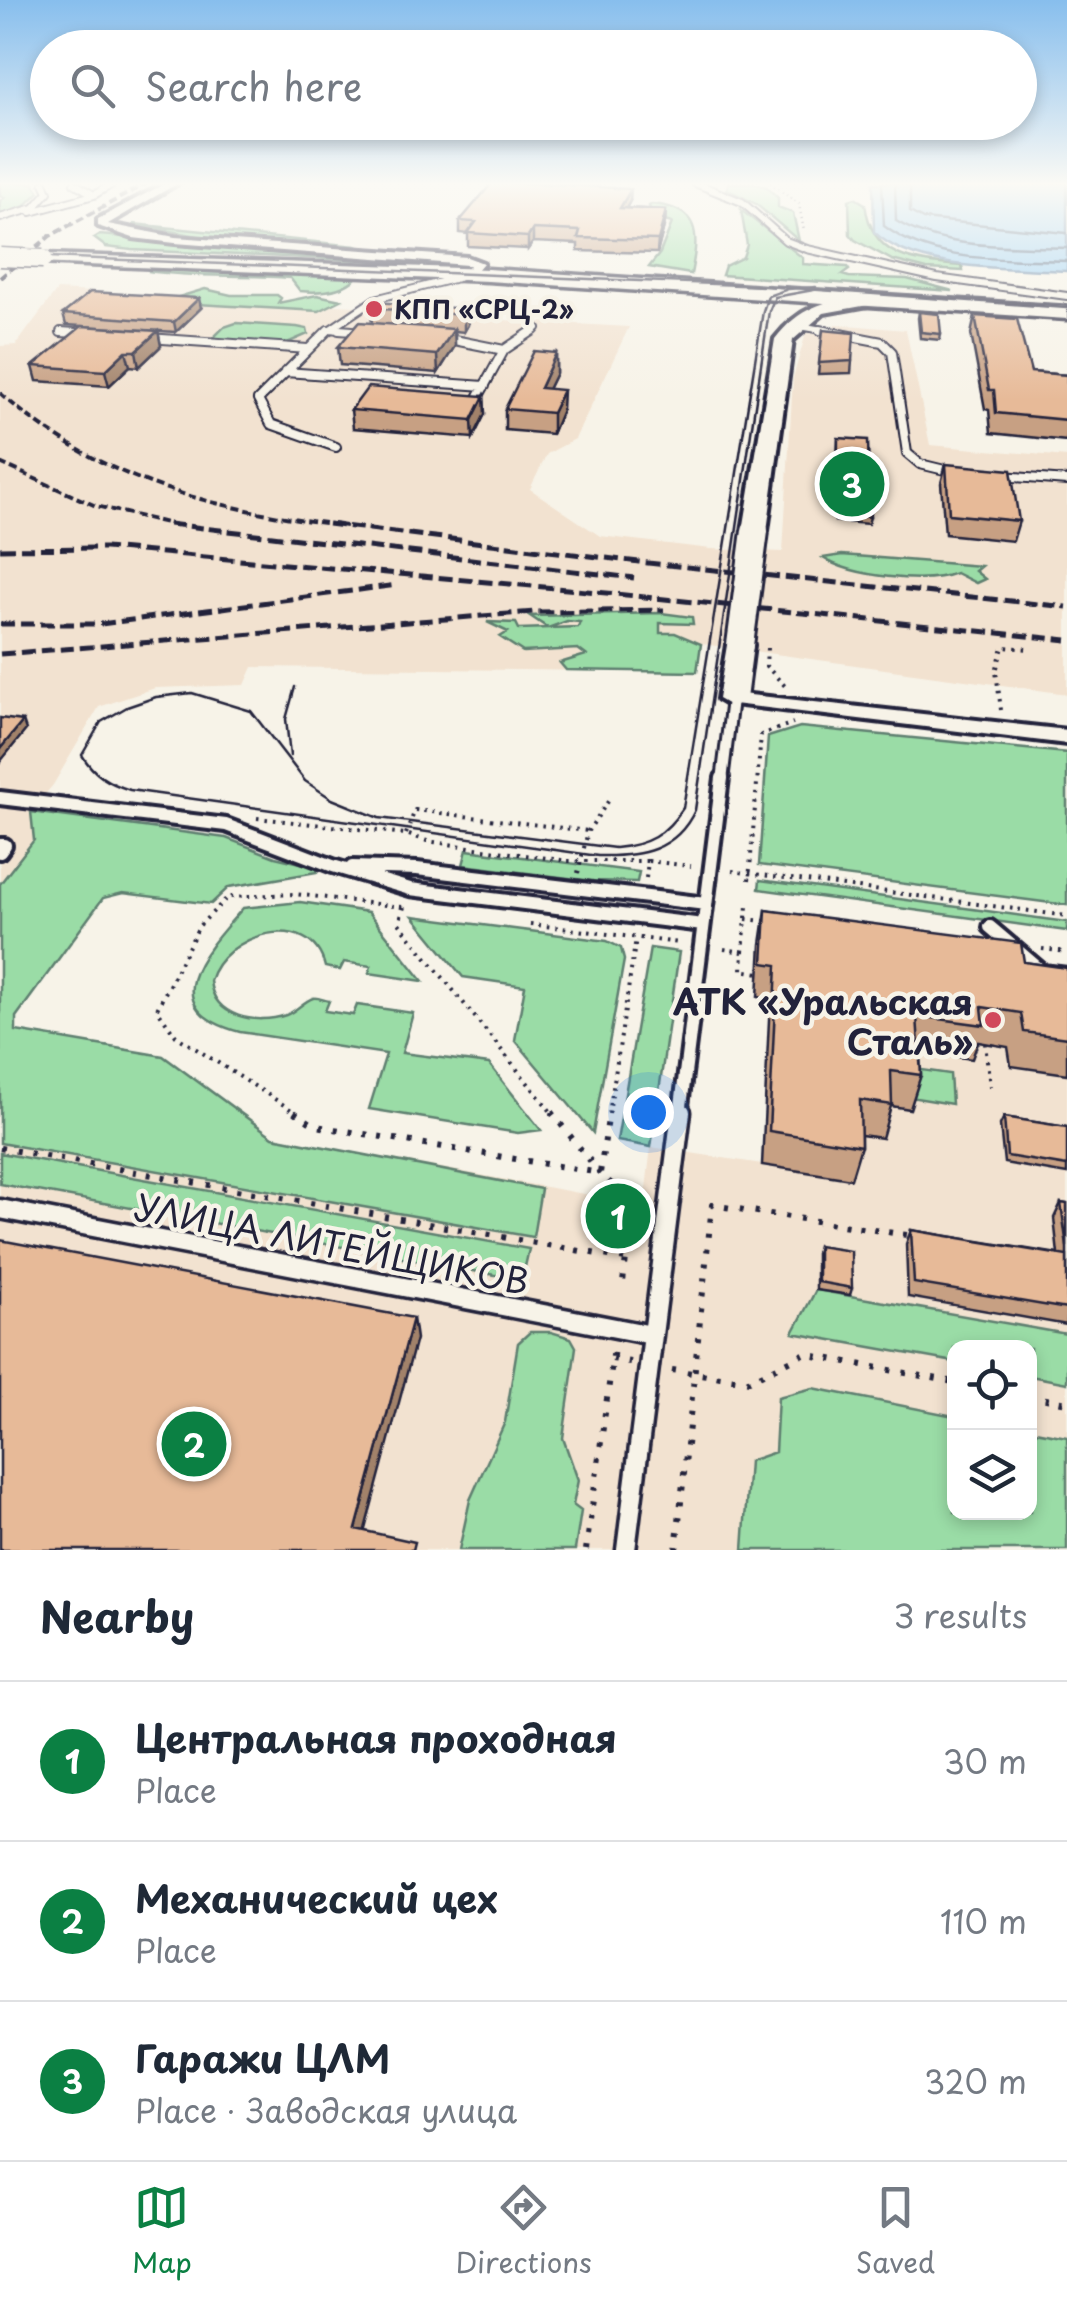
<!DOCTYPE html>
<html lang="en">
<head>
<meta charset="utf-8">
<style>
	body { margin:0; font-family:"Playpen Sans",sans-serif; background:#f2f2f3; color:#1f2937 }
	.controls { position:absolute; right:30px; bottom:30px; display:grid; overflow:hidden; border-radius:20px; box-shadow:0 5px 15px #0003 }
	.controls button { width:90px; height:90px; display:grid; place-items:center; padding:0; border:0; border-bottom:2px solid #e0e1e3; background:#fff; color:#1f2937; font:50px sans-serif }
	.you { position:absolute; left:648px; top:1112px; width:35px; height:35px; margin:-25px; border:8px solid #fff; border-radius:50%; background:#1a73e8; box-shadow:0 0 0 15px #1a73e833 }
	.badge { display:grid; place-items:center; width:65px; height:65px; border-radius:50%; background:#0b8043; color:#fff; font-size:32px; font-weight:700 }
	.pin { position:absolute; translate:-50% -50%; border:5px solid #fff; box-shadow:0 2px 10px #0006 }
	.list { margin:0; padding:0; list-style:none }
	h2 { display:flex; justify-content:space-between; align-items:center; height:130px; margin:0; padding:0 40px; font-size:42px }
	h2 small { font-size:32px; font-weight:400; color:#747a83 }
	.list li { display:grid; grid-template-columns:65px 1fr auto; gap:30px; align-items:center; box-sizing:border-box; height:160px; padding:0 40px; border-top:2px solid #e0e1e3 }
	.list b { display:block; font-size:38px; white-space:nowrap }
	.list p { margin:0; font-size:32px; white-space:nowrap; color:#747a83 }
	.list em { font-size:32px; font-style:normal; color:#747a83 }
	.icon { flex:none; width:55px; height:55px; fill:none; stroke:currentColor; stroke-width:2; stroke-linecap:round; stroke-linejoin:round }
	.map { position:relative; flex:none; width:1067px; height:1550px; overflow:hidden }
	.search { position:absolute; background:#fff; box-shadow:0 5px 15px #0003; left:30px; right:30px; top:30px; height:110px; display:flex; align-items:center; gap:25px; box-sizing:border-box; padding:0 35px; border-radius:55px; color:#747a83; font-size:38px }
	.sheet { height:610px; background:#fff }
	nav { display:flex; justify-content:space-around; align-items:center; box-sizing:border-box; height:140px; border-top:2px solid #e0e1e3; background:#fff; font-size:28px; color:#747a83 }
	nav a { display:grid; justify-items:center; gap:5px }
	nav .on { color:#0b8043 }
	.map>svg:first-child { display:block }
</style>
</head>
<body>
<div class="map">
<svg width="1067" height="1550" viewBox="0 0 1067 1550">
	<rect width="100%" height="100%" fill="#f7f3e8"/>
	<filter id="ink" filterUnits="userSpaceOnUse"><feTurbulence type="fractalNoise" baseFrequency=".01" numOctaves="2"/><feDisplacementMap in="SourceGraphic" scale="20" xChannelSelector="R" yChannelSelector="G"/><feConvolveMatrix kernelMatrix="1 2 1 2 8 2 1 2 1" color-interpolation-filters="sRGB"/></filter>
	<g filter="url(#ink)">
		<path fill="#f2e2d0" fill-rule="evenodd" d="M57 290 504 314 503 320 629 327 575 439 547 454 530 489 600 536 711 549 783 552 793 378 806 333 832 335 835 324 906 330 930 445 1067 457V694L702 644 697 672 253 667 245 685 155 688 99 707 53 785 31 811 34 840 0 884V346L16 345Z
			M761 944 1009 977 1067 1004V1550H0V1095L273 1137 644 1205 651 1147 762 1164 770 999 758 997ZM954 1348H1030V1512H954Z"/>
		<path fill="#9adca6" stroke="#5e7f70" stroke-width="2.5" d="M0 183H33L39 192 25 206 0 216V201L4 198 0 196Z
			M728 183H753L767 187 778 198V207L793 213 799 241 756 204 727 189Z
			M855 198 865 204C872 259 913 262 962 266L963 271 927 269 892 260 855 240 850 234 849 200Z
			M652 204C701 208 699 235 691 274L649 267 660 253 672 223 654 218 649 206Z
			M741 210 803 258V264L847 267 849 270 842 275 849 277 907 279 953 291 722 275 725 266 743 257 747 245Z
			M133 224 356 246 370 252 214 239Z
			M99 235 452 262 462 265 132 250 106 247 94 238Z
			M179 267 356 275 357 277C342 292 320 293 300 291L290 278C241 274 195 278 148 271Z
			M205 289 231 295H277L281 298 278 303 317 295 341 300 319 311 162 302Z
			M236 323 297 327 307 329 308 334 285 344 212 339 224 327Z
			M842 555 981 566 975 571 985 579 976 583 956 573C925 585 850 576 823 558Z
			M661 613 692 617 693 624 660 623V633H675L701 644 697 672 566 670 560 663 586 655 578 649 523 652 500 637 508 632 487 622 516 623 519 629 578 627 580 622 567 621 548 628 530 616Z
			M800 727 1067 753V905L759 865 768 737Z
			M31 812 226 838 275 857 318 867 317 872 229 887 211 904 123 893 103 898 16 1017V1031L163 1056 273 1137 541 1189 533 1237 0 1143V884L34 840Z
			M467 850 639 872 637 882 593 881 463 865Z
			M760 880 1067 922V931L759 889Z
			M300 902 368 912 423 981 369 973 371 966 344 962 340 970 325 967C311 907 223 934 210 981 214 1018 256 1025 286 1015 295 1012 304 1001 313 998 318 997 323 1000 329 1001L325 1011 353 1015 357 1005 413 1013 402 1053 489 1064 541 1130 518 1133 369 1109 386 1054 240 1032C151 1008 205 951 243 908Z
			M413 916 607 941 621 948 624 960 593 1133 515 1040 525 986 463 977Z
			M650 948 679 952 651 1147 617 1141Z
			M908 1068 950 1074 952 1104 910 1097Z
			M0 1153 529 1249 522 1280 0 1184Z
			M816 1290 1067 1334V1383L1030 1376V1348H954V1362L793 1333Z
			M530 1332H551L571 1338 576 1347 563 1438 578 1480 573 1505 581 1511 575 1550H459L470 1500 505 1422 518 1343Z
			M813 1388 954 1416V1512H1030V1430L1067 1437V1550H743L749 1461 775 1452 778 1397Z"/>
		<path fill="#96cef5" stroke="#6889ab" stroke-width="2.5" d="M873 183H1067V271C1010 267 917 273 874 232Z"/>
		<g fill="none" stroke-linecap="round" stroke-linejoin="round">
			<path stroke="#506785" stroke-width="2.5" d="M882 183 884 226C935 265 1006 258 1067 261
				M895 183 896 221C946 251 1010 245 1067 248
				M910 183V212L923 219 1067 233"/>
			<defs>
				<path id="lane-far4" d="M695 183 742 202 786 241 807 249 937 278 1067 296
					M94 195 114 183
					M31 212 94 195 74 183
					M0 218 34 208 48 192 44 183
					M795 325 833 332
					M329 329 366 332
					M61 332H66
					M326 332 375 299 461 277
					M531 332 537 328"/>
				<path id="lane-far3" d="M328 330 258 400 271 424 336 447
					M339 330 366 332
					M820 330 882 342 892 352 907 453 920 464 957 473
					M61 332 89 334
					M439 337 504 350
					M148 338 308 349
					M285 372 485 386
					M475 403 504 350 534 330
					M1001 476 1067 481"/>
				<path id="lane-far2" d="M722 781 732 699"/>
				<path id="lane-far1" d="M0 798 226 825 333 866 410 889 703 925
					M0 845H5L0 852
					M352 867 417 869 706 904
					M990 927 1043 972 1067 975
					M680 1114 722 778"/>
				<path id="lane" d="M0 1209 652 1335
					M626 1550 681 1112"/>
				<path id="street" d="M166 183H178L108 224 175 237 467 257 483 263 470 278 464 274 470 265H467L175 243 133 238 98 226V219Z
					M732 693 1067 730V744L725 703 722 699Z"/>
				<path id="secondary" d="M862 296 870 301 868 305 824 313 793 340 767 531 755 538 747 536 743 531 775 339C799 308 824 300 862 296Z
					M740 637 753 645 746 699 732 707 718 699 727 645Z"/>
				<path id="primary" d="M43 254 488 269 1067 307V319L488 281 37 263V255Z"/>
			</defs>
			<use href="#lane-far4" stroke="#22223b" stroke-width="10"/>
			<use href="#lane-far3" stroke="#22223b" stroke-width="12"/>
			<use href="#lane-far2" stroke="#22223b" stroke-width="16"/>
			<use href="#lane-far1" stroke="#22223b" stroke-width="20"/>
			<use href="#lane" stroke="#22223b" stroke-width="25"/>
			<use href="#street" stroke="#22223b" stroke-width="8"/>
			<use href="#secondary" stroke="#22223b" stroke-width="8"/>
			<use href="#primary" stroke="#22223b" stroke-width="7"/>
			<path stroke="#22223b" stroke-width="2.5" stroke-dasharray="1 4" stroke-linecap="butt" d="M770 183 799 204 804 231"/>
			<path stroke="#22223b" stroke-width="4" stroke-dasharray="2.5 6" stroke-linecap="butt" d="M767 648 766 666 785 686
				M1001 710 996 671 1003 647 1031 649
				M257 818 406 834 427 841 568 861H648
				M406 834 415 810 588 831
				M732 871 1067 916
				M578 873 588 831 609 800
				M646 878 648 861 691 866
				M749 880 761 735 793 723
				M404 907 399 923 553 1114
				M746 919 765 921
				M530 924 679 943
				M724 949 743 952 742 970 759 973
				M1042 949 1067 952
				M743 952 747 906
				M985 1043 990 1087
				M298 1114 176 1036 157 1009 199 926 228 897 294 894 402 907
				M609 1114 636 938"/>
			<path stroke="#22223b" stroke-width="6" stroke-dasharray="4 11" stroke-linecap="butt" d="M294 1112 316 1126 600 1173 609 1112
				M551 1112 600 1173 626 1198
				M0 1148 626 1259
				M621 1232 626 1259 623 1282
				M612 1359 630 1362
				M672 1370 749 1381 804 1354 954 1382
				M1030 1396 1067 1403
				M586 1550 614 1348
				M676 1550 712 1205 913 1236"/>
			<use href="#lane-far4" stroke="#f7f3e8" stroke-width="6"/>
			<use href="#lane-far3" stroke="#f7f3e8" stroke-width="8"/>
			<use href="#lane-far2" stroke="#f7f3e8" stroke-width="10"/>
			<use href="#lane-far1" stroke="#f7f3e8" stroke-width="12"/>
			<use href="#lane" stroke="#f7f3e8" stroke-width="18"/>
			<use href="#street" fill="#f7f3e8" fill-rule="evenodd"/>
			<use href="#secondary" fill="#f7f3e8" fill-rule="evenodd"/>
			<use href="#primary" fill="#f7f3e8" fill-rule="evenodd"/>
			<path stroke="#22223b" stroke-width="2.5" d="M0 255 765 286 1067 308
				M816 287 788 289 768 296 763 311 683 808C665 835 648 845 615 848L379 818 332 799 305 781 251 711 192 693 156 697 127 707 101 722 82 755C94 775 108 783 130 790L598 856C640 857 676 851 695 810L769 311 775 297 819 289
				M290 756 286 719 295 687"/>
			<path stroke="#22223b" stroke-width="4" stroke-dasharray="8 4" stroke-linecap="butt" d="M0 278 50 236 147 183
				M0 393C104 485 212 508 346 526
				M0 463 96 506 179 526"/>
			<path stroke="#22223b" stroke-width="5" stroke-dasharray="14 6" stroke-linecap="butt" d="M169 524 634 578
				M328 524 639 562 1067 607
				M0 549 105 548 567 589 1067 640
				M0 624H101L397 585
				M0 654 534 612 664 610"/>
			<defs>
				<path id="secondary-bridge" d="M740 645 755 531"/>
				<path id="primary-bridge" d="M0 257 43 259"/>
			</defs>
			<use href="#secondary-bridge" stroke="#22223b" stroke-width="32" stroke-linecap="butt"/>
			<use href="#primary-bridge" stroke="#22223b" stroke-width="21" stroke-linecap="butt"/>
			<use href="#secondary-bridge" stroke="#f7f3e8" stroke-width="26"/>
			<use href="#primary-bridge" stroke="#f7f3e8" stroke-width="18"/>
		</g>
		<path fill="#c7a083" stroke="#22223b" stroke-width="2.5" d="M630 201 626 208 666 210 665 222 657 253 578 251V244L533 242 528 249 468 246V234L460 233V221Z
			M201 308 176 332 66 325 63 314Z
			M370 308 468 309V325L464 332 455 331V346L438 373 340 365 338 347 372 323Z
			M919 312 941 334 940 340 920 338 918 318Z
			M975 316 1031 372 1067 375V441L991 433 989 410 985 409 971 334Z
			M823 330 852 361 851 373 818 374Z
			M158 331 161 346 139 367 130 366 109 386 37 381 33 366Z
			M556 353V373L548 389 562 410 552 434 505 430V409Z
			M484 396 485 414 473 438 353 428 351 410Z
			M838 438 870 517 868 524 835 521Z
			M946 464 1019 521 1013 541 945 534 941 483Z
			M766 910 1024 962 1067 968V1074L1011 1066 1008 1047 978 1042 972 1059 920 1052 921 1075 910 1109 891 1106 882 1138 861 1135V1146L851 1179 762 1165 770 999 758 997 761 944Z
			M1004 1117 1067 1127V1174L1004 1163 1000 1125Z
			M645 1197 641 1235 592 1227V1220Z
			M1061 1203 1067 1204V1325L908 1297 906 1244 911 1230 1058 1254 1054 1218Z
			M818 1246 852 1288 850 1295 816 1290V1253Z"/>
		<path fill="#a2826a" stroke="#22223b" stroke-width="2.5" d="M631 189 630 201 620 220V208Z
			M666 210 665 222 657 253 658 240Z
			M533 229V242L528 249V237Z
			M199 298 201 308 176 332 174 322Z
			M468 309V325L464 332V315Z
			M454 329 455 346 438 373 437 355Z
			M158 331 161 346 139 367 136 351Z
			M126 351 130 366 109 386 105 371Z
			M556 353V373L539 408 540 388Z
			M563 390 562 410 552 434V413Z
			M484 396 485 414 473 438 472 420Z
			M23 721 26 730 0 762V749Z
			M413 1318 416 1339 360 1548 356 1529Z"/>
		<path fill="#e7ba98" stroke="#22223b" stroke-width="2.5" d="M492 183H539L631 189 620 208 666 210 658 240 578 238 580 231 533 229 528 237 468 233 476 222 460 221Z
			M90 292 199 298 174 322 63 314Z
			M376 302 468 309 464 315 370 308Z
			M919 312 939 314 941 334 921 332Z
			M975 316 1017 319 1031 372 1067 375V420L996 413 994 390H989Z
			M359 322 454 329 437 355 338 347Z
			M82 326 158 331 136 351H126L105 371 33 366Z
			M823 330 854 333 852 361 819 363Z
			M534 351 556 353 540 388 563 390 552 413 505 409Z
			M368 387 484 396 472 420 351 410Z
			M838 438 868 440 870 517 837 514Z
			M946 464 1011 470 1019 521 949 514Z
			M0 718 23 721 0 749Z
			M766 910 1021 943 1024 962 1067 968V1038L1024 1032 1021 1013 982 1007 984 1025 917 1016 921 1075 891 1071 892 1105 860 1100 861 1146 769 1131 777 965 763 963Z
			M1004 1117 1067 1127V1166L1007 1156Z
			M597 1190 645 1197 641 1228 592 1220Z
			M1061 1203 1067 1204V1247Z
			M911 1230 1067 1256V1309L914 1283Z
			M0 1240 413 1318 356 1529 415 1542 413 1550H0Z
			M818 1246 851 1251 852 1288 818 1282Z"/>
	</g>
	<linearGradient id="sky" x2="0" y2="1"><stop stop-color="#87beed"/><stop offset="0.46" stop-color="#fbfaf5"/><stop offset="1" stop-color="#fbfaf5" stop-opacity="0"/></linearGradient>
	<rect width="1067" height="400" fill="url(#sky)"/>
	<g fill="#d1495b" stroke="#f7f3e8" stroke-width="4">
		<circle cx="374" cy="309" r="10"/>
		<circle cx="993" cy="1020" r="10"/>
	</g>
	<g text-anchor="middle" dominant-baseline="central" stroke-width="9" stroke-linejoin="round" paint-order="stroke">
		<g font-size="25" font-weight="bold" fill="#22223b" stroke="#f7f3e8" text-anchor="start">
			<text x="394" y="309">КПП «СРЦ-2»</text>
		</g>
		<g font-size="35" font-weight="bold" fill="#22223b" stroke="#f7f3e8" text-anchor="end">
			<text x="973" y="1000">АТК «Уральская<tspan x="973" dy="40">Сталь»</tspan></text>
		</g>
		<g font-size="35" fill="#22223b" stroke="#f7f3e8">
			<text transform="translate(332 1243) rotate(11)">УЛИЦА ЛИТЕЙЩИКОВ</text>
		</g>
	</g>
</svg>
<div class="controls">
<button><svg class="icon" aria-label="locate" viewBox="0 0 24 24"><circle cx="12" cy="12" r="6"/><path d="M12 2v4M12 18v4M2 12h4M18 12h4"/></svg></button>
<button><svg class="icon" aria-label="layers" viewBox="0 0 24 24"><path d="M12 4l9 5-9 5-9-5zM3 14l9 5 9-5"/></svg></button>
</div>
<div class="you"></div>
<div class="pin badge" style="left:618px;top:1216px">1</div>
<div class="pin badge" style="left:194px;top:1444px">2</div>
<div class="pin badge" style="left:852px;top:484px">3</div>
<div class="search"><svg class="icon" aria-label="search" viewBox="0 0 24 24"><circle cx="10" cy="10" r="6"/><path d="M15 15l6 6"/></svg>Search here</div>
</div>
<section class="sheet">
<h2>Nearby<small>3 results</small></h2>
<ul class="list">
<li><span class="badge">1</span><div><b>Центральная проходная</b><p>Place</p></div><em>30 m</em></li>
<li><span class="badge">2</span><div><b>Механический цех</b><p>Place</p></div><em>110 m</em></li>
<li><span class="badge">3</span><div><b>Гаражи ЦЛМ</b><p>Place · Заводская улица</p></div><em>320 m</em></li>
</ul>
</section>
<nav>
<a class="on"><svg class="icon" aria-label="map" viewBox="0 0 24 24"><path d="M3 6l6-2 6 2 6-2v14l-6 2-6-2-6 2zM9 4v14M15 6v14"/></svg>Map</a>
<a><svg class="icon" aria-label="directions" viewBox="0 0 24 24"><path d="M12 3l9 9-9 9-9-9zM9 14v-3h6M13 9l2 2-2 2"/></svg>Directions</a>
<a><svg class="icon" aria-label="saved" viewBox="0 0 24 24"><path d="M7 4h10v16l-5-4-5 4z"/></svg>Saved</a>
</nav>
</body>
</html>
